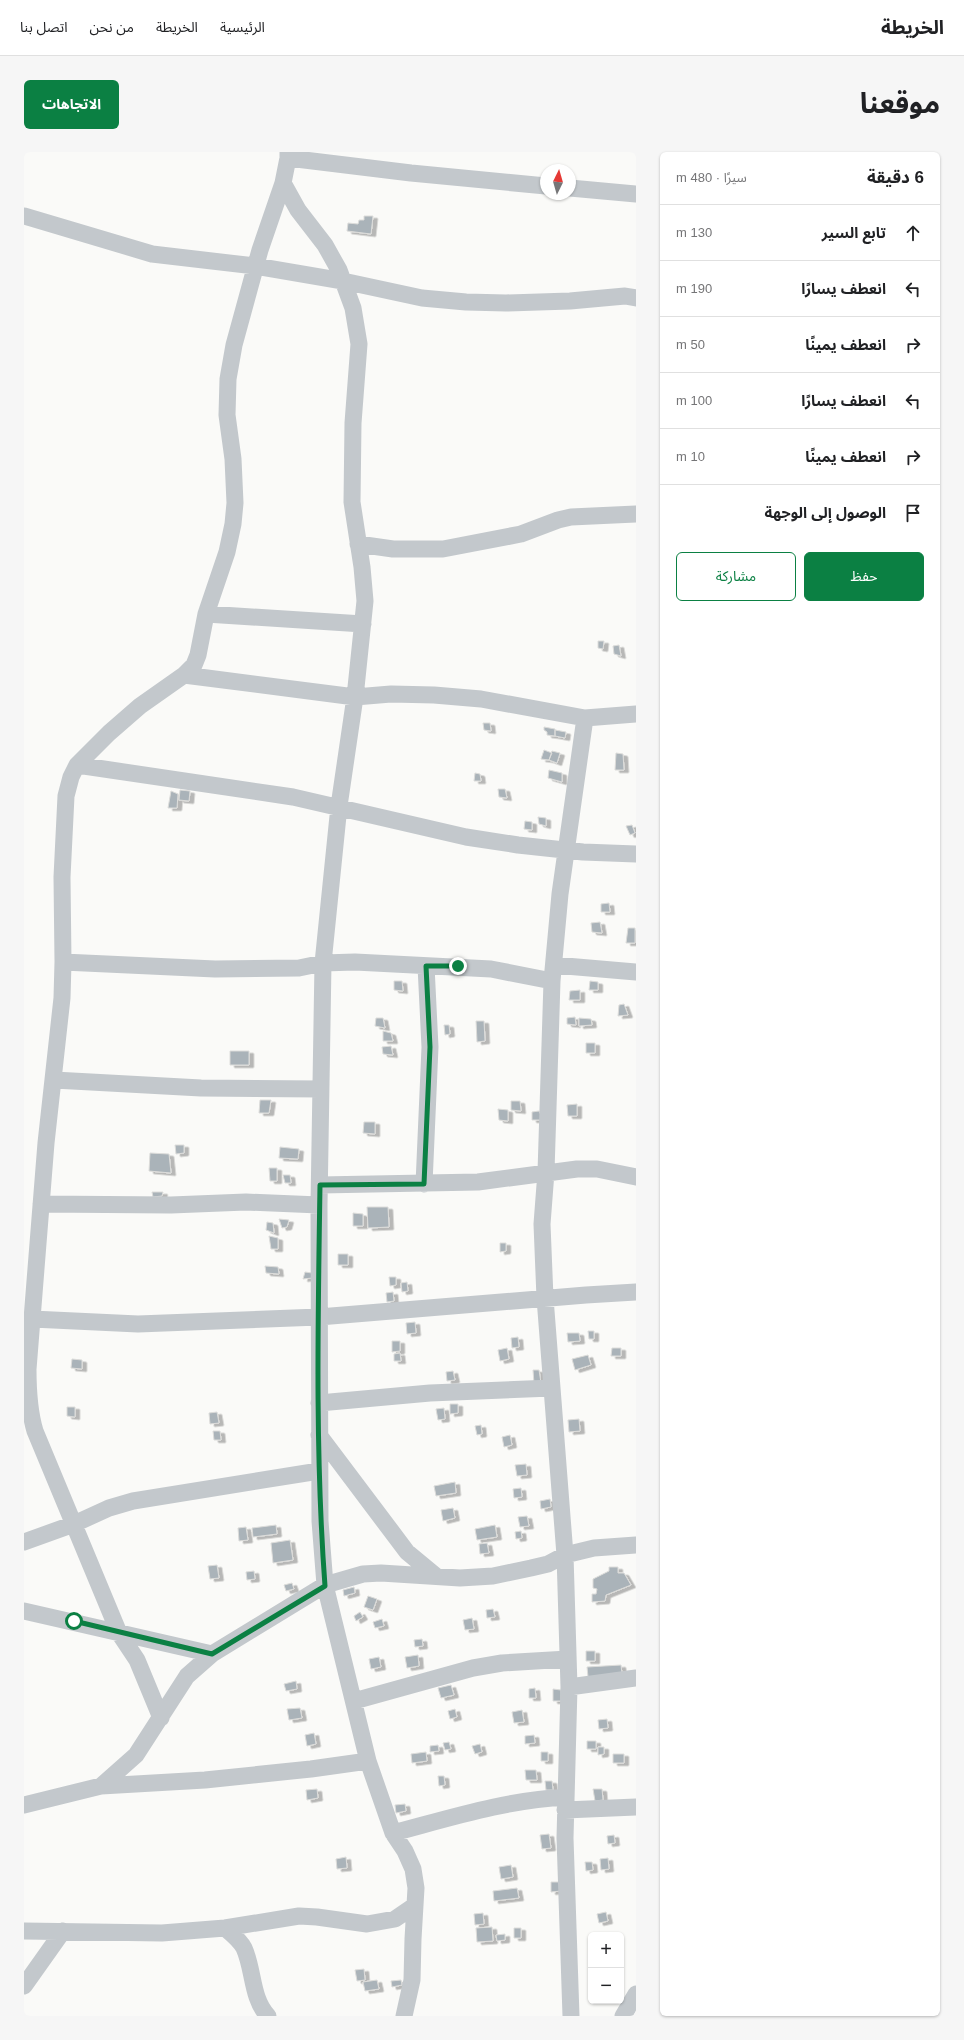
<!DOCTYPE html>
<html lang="ar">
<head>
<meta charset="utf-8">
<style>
	body { margin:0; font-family:Helvetica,"Noto Sans Arabic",sans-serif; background:#f6f6f6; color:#202124; direction:rtl }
	.controls { position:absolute; right:12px; bottom:12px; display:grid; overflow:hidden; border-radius:6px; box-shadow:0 1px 3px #0004 }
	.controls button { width:36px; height:36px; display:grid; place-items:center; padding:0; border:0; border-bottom:1px solid #e0e0e0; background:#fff; color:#202124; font:20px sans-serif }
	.compass { position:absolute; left:516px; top:12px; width:36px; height:36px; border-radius:50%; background:#fff; box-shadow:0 1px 3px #0004; rotate:5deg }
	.stop { position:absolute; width:12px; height:12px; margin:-9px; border:3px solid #0b8043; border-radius:50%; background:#fff }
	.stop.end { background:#0b8043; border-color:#fff; box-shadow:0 1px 4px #0008 }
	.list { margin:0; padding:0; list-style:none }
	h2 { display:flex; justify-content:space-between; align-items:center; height:52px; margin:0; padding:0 16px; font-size:17px }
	h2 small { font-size:13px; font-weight:400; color:#757577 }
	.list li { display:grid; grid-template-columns:26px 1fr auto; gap:12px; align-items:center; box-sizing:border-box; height:56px; padding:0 16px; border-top:1px solid #e0e0e0 }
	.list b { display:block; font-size:15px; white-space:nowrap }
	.list em { font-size:13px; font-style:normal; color:#757577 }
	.actions { display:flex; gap:8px; padding:12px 16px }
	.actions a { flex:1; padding:9px 0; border:1px solid #0b8043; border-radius:6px; text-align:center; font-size:14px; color:#0b8043 }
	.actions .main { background:#0b8043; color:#fff }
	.icon { flex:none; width:22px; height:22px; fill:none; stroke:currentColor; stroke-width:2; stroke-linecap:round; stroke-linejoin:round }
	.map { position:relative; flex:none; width:612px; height:1864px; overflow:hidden; direction:ltr; border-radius:6px }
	header { display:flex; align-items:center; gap:24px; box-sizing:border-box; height:56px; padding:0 20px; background:#fff; border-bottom:1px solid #e0e0e0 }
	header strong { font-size:19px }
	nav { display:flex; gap:22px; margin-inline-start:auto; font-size:14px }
	.intro { display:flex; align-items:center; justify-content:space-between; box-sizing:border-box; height:96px; padding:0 24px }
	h1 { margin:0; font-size:28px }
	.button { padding:10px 18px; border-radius:6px; background:#0b8043; color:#fff; font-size:14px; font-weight:700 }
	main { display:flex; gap:24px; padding:0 24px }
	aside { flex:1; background:#fff; border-radius:6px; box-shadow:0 1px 3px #0004 }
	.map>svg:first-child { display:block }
</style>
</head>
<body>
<header>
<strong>الخريطة</strong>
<nav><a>الرئيسية</a><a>الخريطة</a><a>من نحن</a><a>اتصل بنا</a></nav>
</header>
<div class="intro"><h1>موقعنا</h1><a class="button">الاتجاهات</a></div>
<main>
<aside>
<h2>6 دقيقة<small>سيرًا · 480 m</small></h2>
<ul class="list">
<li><svg class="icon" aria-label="ahead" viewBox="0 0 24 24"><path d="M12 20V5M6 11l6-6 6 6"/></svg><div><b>تابع السير</b></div><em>130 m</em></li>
<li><svg class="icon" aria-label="left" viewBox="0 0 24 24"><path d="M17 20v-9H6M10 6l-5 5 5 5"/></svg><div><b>انعطف يسارًا</b></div><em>190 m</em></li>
<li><svg class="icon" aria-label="right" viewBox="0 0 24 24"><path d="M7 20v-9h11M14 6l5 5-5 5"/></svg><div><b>انعطف يمينًا</b></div><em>50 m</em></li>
<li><svg class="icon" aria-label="left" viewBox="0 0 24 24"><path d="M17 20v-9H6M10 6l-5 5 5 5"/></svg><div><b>انعطف يسارًا</b></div><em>100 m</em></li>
<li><svg class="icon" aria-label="right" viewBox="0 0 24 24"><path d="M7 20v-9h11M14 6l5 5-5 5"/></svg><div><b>انعطف يمينًا</b></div><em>10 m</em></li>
<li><svg class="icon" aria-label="arrive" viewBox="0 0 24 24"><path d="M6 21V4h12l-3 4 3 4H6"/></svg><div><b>الوصول إلى الوجهة</b></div></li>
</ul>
<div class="actions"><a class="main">حفظ</a><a>مشاركة</a></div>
</aside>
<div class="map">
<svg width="612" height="1864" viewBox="0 0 612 1864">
	<defs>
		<filter id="shadow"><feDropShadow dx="4.5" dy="2.5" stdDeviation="0" flood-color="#0004"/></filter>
	</defs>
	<rect width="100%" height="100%" fill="#fafaf8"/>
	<path fill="#aab3b9" stroke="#dcdcda" filter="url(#shadow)" d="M340 64H349L347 82 323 79 324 71 334 72 335 68H340Z
		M574 489H580L579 497 574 496Z
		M595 493 597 504 590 502 589 494Z
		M459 571H466L467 579 460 578Z
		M520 575 531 577V584L523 583V580L520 578Z
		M531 578 542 580 541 586 531 584Z
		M520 598 528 601 525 608 517 607Z
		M528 599 536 601 533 611 525 608Z
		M592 601 599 602 600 618H591Z
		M525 618 538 621V630L524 626Z
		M451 621 456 622 457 629H450Z
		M474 637H481L483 646 475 645Z
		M156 638 166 639 165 649 155 648Z
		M147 639 154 642 153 656H144Z
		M514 665 522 666V674L515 672Z
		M501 669 508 670V678L500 677Z
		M608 673 611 681 606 683 602 674Z
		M585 751 586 760H577V752Z
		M576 770 578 781 568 780 567 771Z
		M604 776H611V791H602Z
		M370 829H378L379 839 370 838Z
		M566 829 574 830V838H565Z
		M556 838V848H545L546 839Z
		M600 852 604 863 594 864 595 853Z
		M551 865 552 873 543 872V866Z
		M352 866H359L361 876 351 874Z
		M555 866 567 867 568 873 555 874Z
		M452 869H460L461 889 453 890Z
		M420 873H425L426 882 421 883Z
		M359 879 367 881 369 889H359Z
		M562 891H571V901H562Z
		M367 894 369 903 359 902 358 895Z
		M206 899H225V913H206Z
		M236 948H247L245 961H235Z
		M487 949H496L497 959 487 958Z
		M553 952V964H544L543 953Z
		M474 957 484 958V969L475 968Z
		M515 959 519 968H508V960Z
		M340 970H351V982L339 981Z
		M151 993H160V1001L152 1002Z
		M256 995 275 997 274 1007 255 1006Z
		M126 1001 145 1002 147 1021 125 1019Z
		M245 1016H253V1029H246Z
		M259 1023H266L267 1031H261Z
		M128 1040H139L138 1044 129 1045Z
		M343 1055H364L365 1075 344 1076Z
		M329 1061 339 1062V1074H329Z
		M255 1067 265 1068 263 1075 258 1076Z
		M243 1070 249 1071 250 1081 242 1078Z
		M245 1084 254 1086V1097H247Z
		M476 1091H482V1099L476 1100Z
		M314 1102H324V1113H314Z
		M241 1114 254 1115 255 1122 242 1121Z
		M281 1120 288 1121V1126L279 1127Z
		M365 1125H372V1133L366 1134Z
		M383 1130 384 1139 378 1140 377 1131Z
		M369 1140 370 1149 363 1150 362 1141Z
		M391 1170 392 1181 383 1182 382 1171Z
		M564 1179H570V1187H565Z
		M543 1181H555L556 1189 544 1190Z
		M494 1185 495 1195 488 1196 487 1186Z
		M368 1189H376V1199L368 1200Z
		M483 1196 485 1207 476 1209 474 1198Z
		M588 1196H597V1204H587Z
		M376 1201 377 1209H370V1202Z
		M564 1203 567 1213 551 1218 548 1207Z
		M48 1207 58 1208V1217L47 1216Z
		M509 1218H515L517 1231 510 1232Z
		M429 1219 431 1228 423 1229 422 1220Z
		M426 1252H434V1261L426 1262Z
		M43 1255H51V1265L43 1264Z
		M420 1256 421 1267 414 1268 412 1257Z
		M193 1260 195 1271 186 1272 185 1261Z
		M555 1267 556 1279 545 1280 544 1268Z
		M457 1273 458 1282 453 1283 451 1274Z
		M189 1279H196L197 1288H190Z
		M486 1283 488 1293 480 1295 478 1285Z
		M502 1312 503 1323 493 1324 491 1313Z
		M431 1330 432 1341 412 1344 410 1334Z
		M497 1336 498 1345 490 1346 489 1337Z
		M526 1347 527 1355 517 1357 516 1349Z
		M429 1356 431 1366 419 1369 417 1358Z
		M503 1364 505 1374 496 1375 494 1365Z
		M252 1373 253 1382 229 1385 228 1376Z
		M471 1373 473 1385 453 1388 451 1377Z
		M222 1375 224 1388 215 1389 214 1376Z
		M497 1379 498 1386 492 1387 491 1380Z
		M266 1388 269 1408 249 1411 247 1391Z
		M463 1391 465 1401 456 1402 455 1392Z
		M193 1413 195 1426 186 1427 184 1414Z
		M585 1415H594V1421H600L607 1433 582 1443 581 1449 568 1450V1442H572L573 1437 569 1436V1427L585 1419Z
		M230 1419 231 1427 223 1428 222 1420Z
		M268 1431 270 1437 262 1439 260 1433Z
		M330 1435 331 1441 320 1444 319 1438Z
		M344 1444 353 1447 349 1458 340 1455Z
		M469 1457 471 1465 463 1466 462 1458Z
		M336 1460 339 1465 332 1469 330 1464Z
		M448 1466 450 1477 441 1478 439 1468Z
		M358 1467 360 1474 351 1476 349 1470Z
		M398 1487 399 1494 391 1495 390 1488Z
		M562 1499H571V1509H562Z
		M394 1503 395 1514 383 1516 381 1505Z
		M355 1505 357 1515 347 1517 345 1507Z
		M597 1513 598 1522 564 1525 563 1515Z
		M272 1529 273 1537 262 1539 260 1532Z
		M427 1533 430 1543 417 1546 414 1536Z
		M511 1536 512 1546H505V1537Z
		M529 1537 537 1538V1549H529Z
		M276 1556 278 1566 265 1568 263 1557Z
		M431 1557 433 1565 426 1567 424 1559Z
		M498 1558 500 1570 490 1571 488 1560Z
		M583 1567 584 1576 575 1577 574 1568Z
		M290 1581 292 1592 283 1594 281 1583Z
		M510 1583 511 1591 501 1592V1584Z
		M563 1589H572V1597H563Z
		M425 1590 427 1597 421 1598 419 1591Z
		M456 1592 458 1600 451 1602 448 1594Z
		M414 1593 415 1599 406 1600V1594Z
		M574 1595H580V1602L574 1603Z
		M402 1600 403 1609 388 1611 387 1602Z
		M517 1600H524V1609H517Z
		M589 1602H600V1611H589Z
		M501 1618H512L513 1628H502Z
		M414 1624H420L421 1633 415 1634Z
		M521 1629H528L529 1638H522Z
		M293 1637 294 1646 283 1648 282 1638Z
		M569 1637H578L579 1648 571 1649Z
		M381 1652 382 1659 372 1661 371 1653Z
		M525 1682 527 1696 518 1697 516 1683Z
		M590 1683 591 1691 584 1692 583 1684Z
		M322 1705 323 1716 313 1717 312 1707Z
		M584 1706 585 1717 577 1718 576 1707Z
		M561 1710H568L569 1718 562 1719Z
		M487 1713 489 1725 477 1727 475 1715Z
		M527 1730H536L537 1739 527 1740Z
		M493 1736 495 1746 470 1749 469 1739Z
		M582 1760 584 1769 575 1771 573 1762Z
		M459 1761 460 1772 451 1773 450 1762Z
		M468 1775 469 1789 453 1790 452 1776Z
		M490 1776H497V1786H490Z
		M481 1782V1788L473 1789 472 1783Z
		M340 1817 341 1828 333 1829 331 1818Z
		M353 1828 355 1837 341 1839 339 1830Z
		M377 1828 378 1833 368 1835 367 1829Z"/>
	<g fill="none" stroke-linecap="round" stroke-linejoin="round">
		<path stroke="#c3c8cc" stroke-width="17" d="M264 0V6L387 21 522 34
			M259 31 274 58 301 93 315 118 329 156 335 192 329 271 328 350 338 415 341 449 331 545 315 654 299 811 295 1053 296 1369 301 1433 344 1609 369 1681 381 1699 389 1717 392 1736 389 1787 388 1828 380 1864
			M546 36 612 42
			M0 64 128 102 231 114 319 129 398 146 442 150 482 151 546 149 601 144 612 146
			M334 392 369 397H419L497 382 534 368 547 365 612 362
			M182 462 339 472
			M160 523 331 545 367 542 410 543 457 547 561 566 612 562
			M53 613 269 645 442 685 494 693 559 700 612 702
			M39 810 191 817 275 816 299 811 331 810 467 817 528 829
			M530 813 612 820
			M30 928 177 936 297 937
			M400 1032 406 895 402 814
			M296 1033 454 1030 553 1017H573L612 1025
			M17 1052 147 1053 222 1050 295 1053
			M8 1167 114 1172 295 1165 562 1143 612 1140
			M295 1251 406 1241 528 1236
			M295 1283 383 1400 412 1424
			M0 1390 50 1372 85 1356 109 1349 295 1319
			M0 1459 188 1502
			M545 1535 612 1526
			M330 1549 449 1516 478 1511 544 1507
			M137 1566 113 1508 95 1481 11 1279C5 1259 4 1239 4 1217L22 991 38 846 39 810 38 725 42 644 47 625 53 613 85 581 116 554 160 523 170 513 174 503 182 462 203 400 209 372 211 351 209 307 203 263 204 227 210 193 236 98 259 31 264 6
			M77 1634 112 1603 163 1524 188 1502 301 1433 339 1422 357 1421 436 1426 469 1424 507 1416 524 1412 541 1403 570 1396 612 1393
			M0 1653 77 1634 181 1628 287 1617 344 1609
			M541 1658 612 1655
			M369 1681C426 1666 482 1648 542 1645
			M201 1776C208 1782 216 1788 220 1796 230 1818 227 1846 244 1864
			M0 1779 138 1781 201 1776 275 1764 293 1765 343 1772 371 1767 390 1754
			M0 1834 39 1779
			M547 1864 541 1686 545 1535 541 1403 521 1146 518 1072 522 1020 528 829 536 742 561 566
			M599 1864 612 1842"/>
	</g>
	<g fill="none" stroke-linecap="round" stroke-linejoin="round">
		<path stroke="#0b8043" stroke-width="5" d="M50 1469 188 1502 301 1434C291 1300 294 1166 296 1033L400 1032 406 895 402 814H434"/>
	</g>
</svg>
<div class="controls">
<button>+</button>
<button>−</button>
</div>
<svg class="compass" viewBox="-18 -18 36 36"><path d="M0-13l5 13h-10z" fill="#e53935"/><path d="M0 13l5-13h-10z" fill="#757577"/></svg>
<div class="stop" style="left:50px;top:1469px"></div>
<div class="stop end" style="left:434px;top:814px"></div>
</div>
</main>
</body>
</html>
